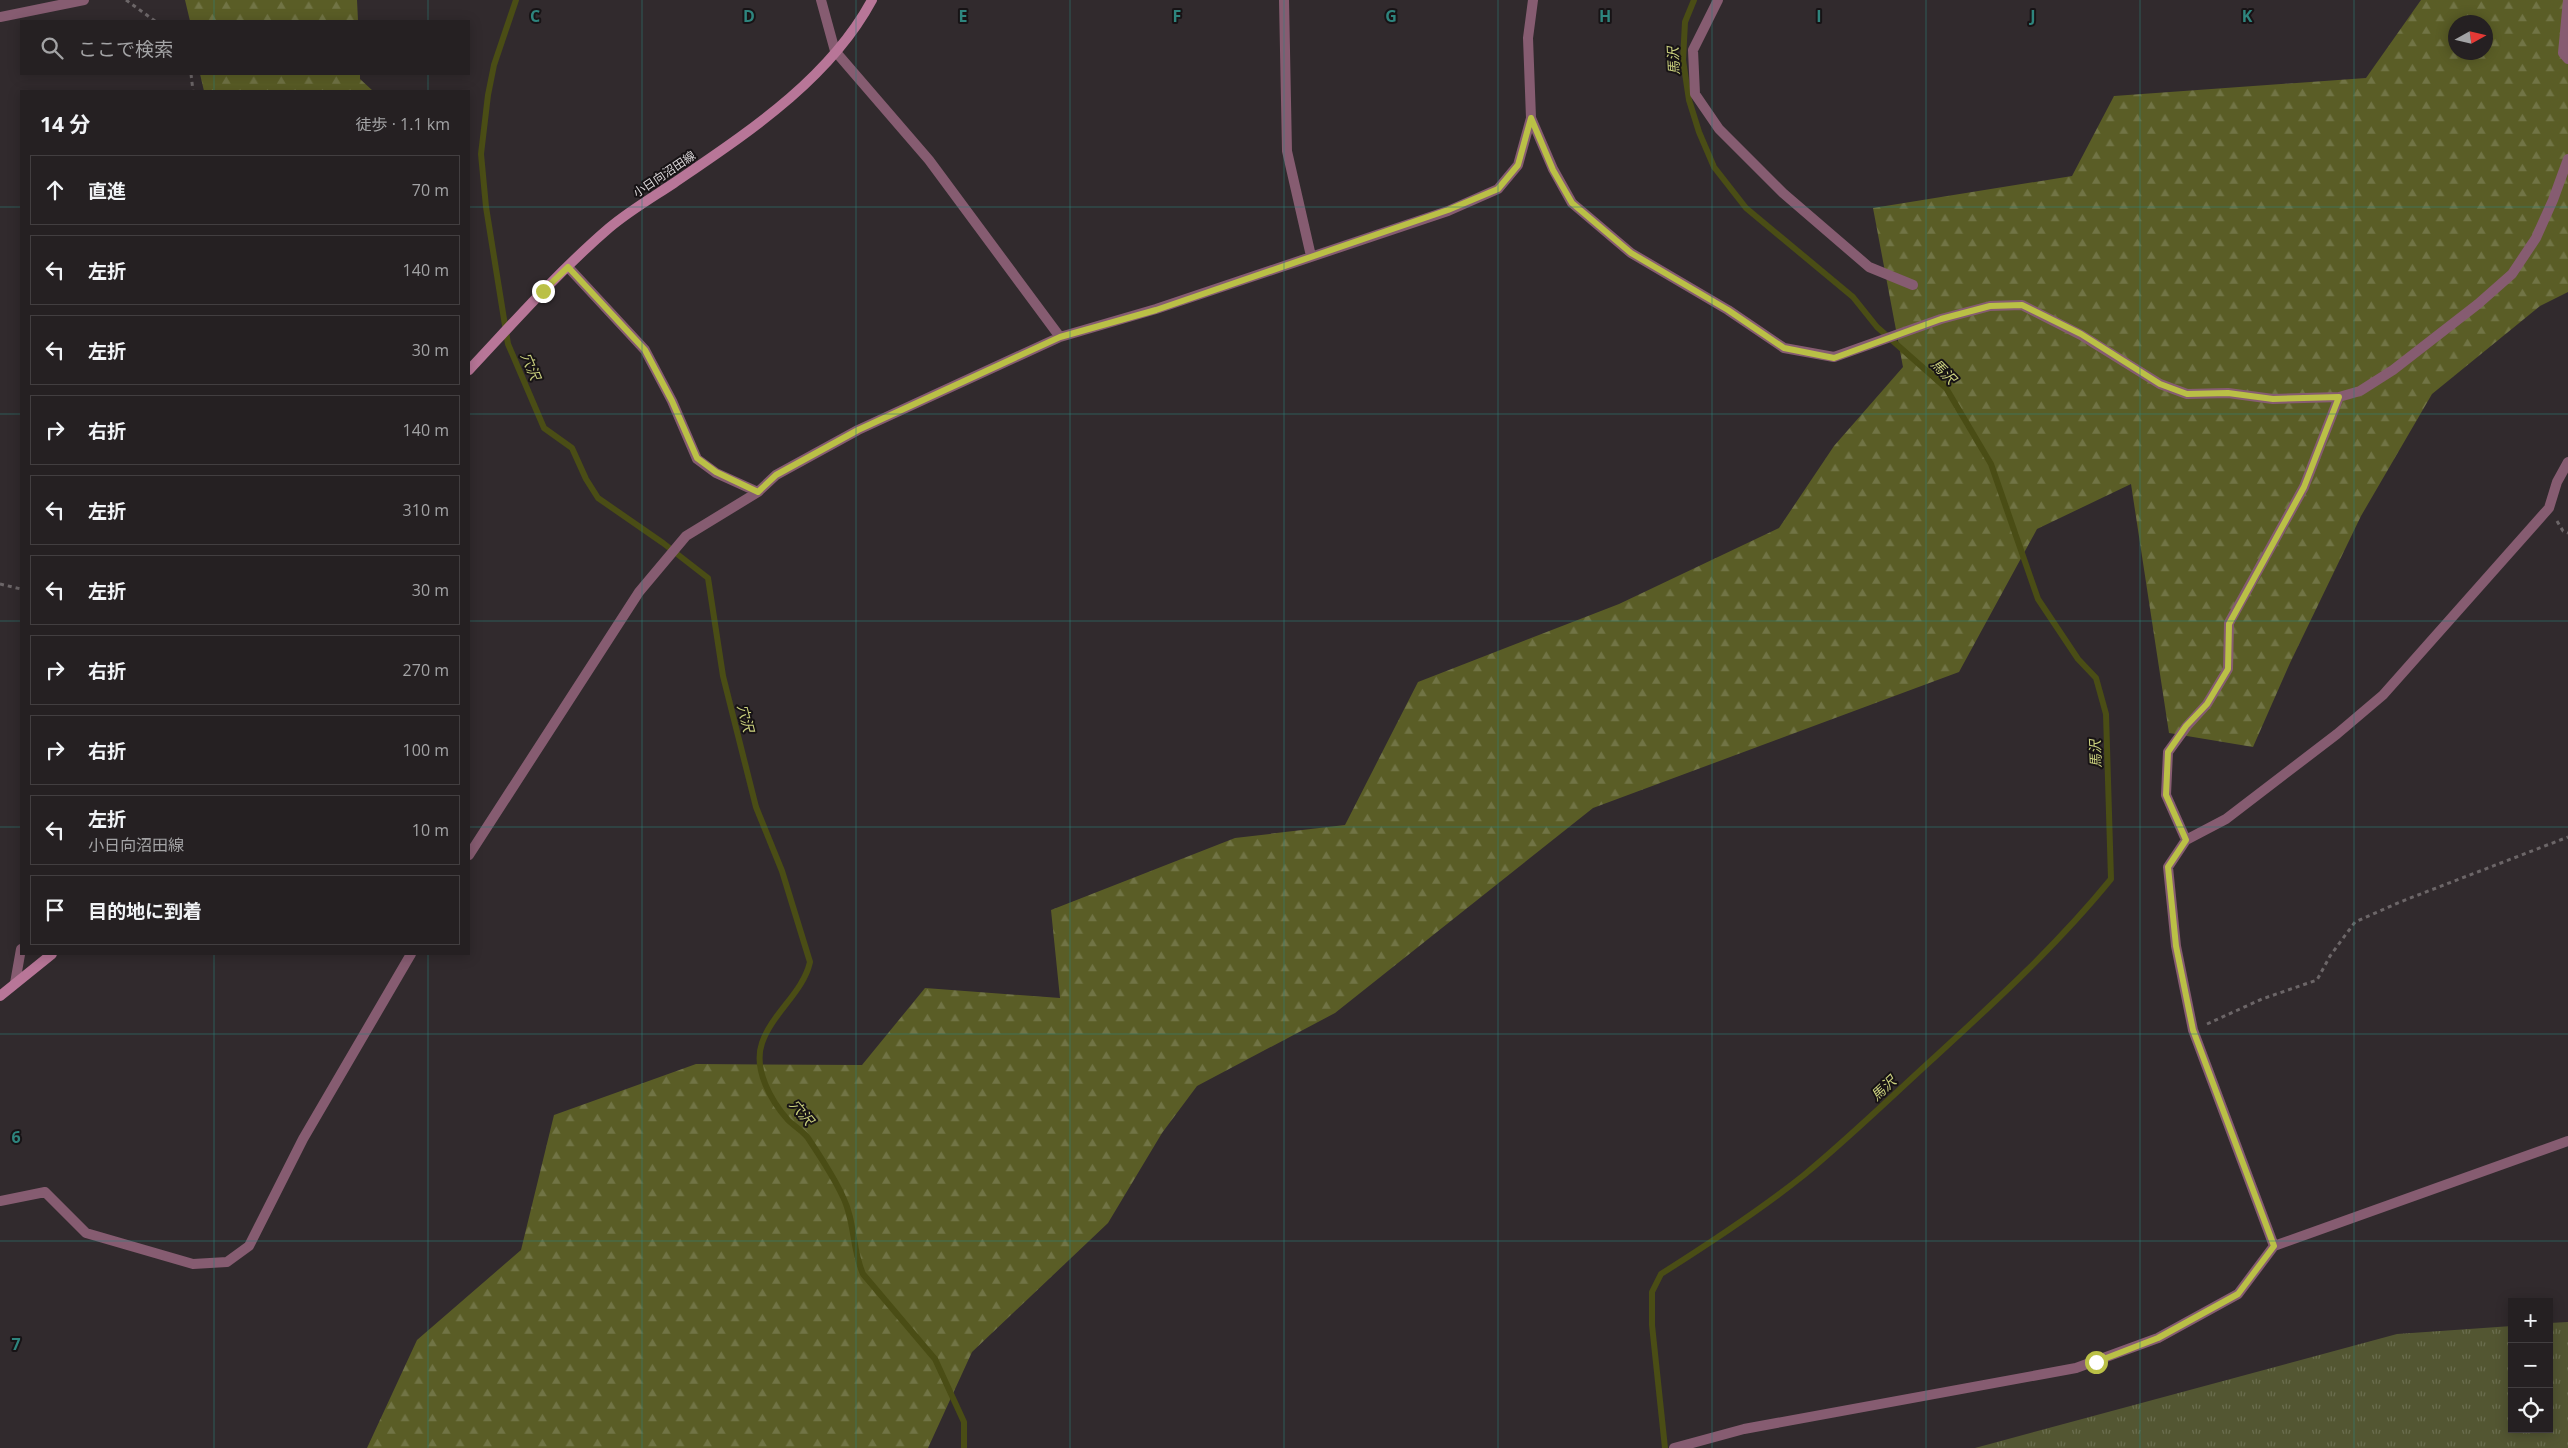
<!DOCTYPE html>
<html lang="ja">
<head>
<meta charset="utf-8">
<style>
	body { margin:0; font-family:"Open Sans","Noto Sans JP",sans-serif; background:#2d282a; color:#f1f3f6 }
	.controls { position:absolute; right:15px; bottom:15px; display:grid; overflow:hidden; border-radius:0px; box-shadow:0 2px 12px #0003 }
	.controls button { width:45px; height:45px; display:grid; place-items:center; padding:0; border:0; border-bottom:1px solid #423e40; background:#252022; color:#f1f3f6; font:25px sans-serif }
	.compass { position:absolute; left:2448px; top:15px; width:45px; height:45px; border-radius:50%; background:#252022; box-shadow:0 2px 12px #0003; rotate:82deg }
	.stop { position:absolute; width:15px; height:15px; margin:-11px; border:4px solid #bac046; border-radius:50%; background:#fff }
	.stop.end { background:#bac046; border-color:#fff; box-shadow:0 1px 5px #0008 }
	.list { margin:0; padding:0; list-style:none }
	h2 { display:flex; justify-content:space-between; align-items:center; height:65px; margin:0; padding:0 20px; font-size:21px }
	h2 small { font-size:16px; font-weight:400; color:#a3a3a5 }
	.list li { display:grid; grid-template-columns:32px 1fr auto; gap:15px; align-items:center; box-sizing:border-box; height:70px; margin:0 10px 10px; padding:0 10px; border:1px solid #423e40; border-radius:0px }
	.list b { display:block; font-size:19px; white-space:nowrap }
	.list p { margin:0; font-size:16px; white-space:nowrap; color:#a3a3a5 }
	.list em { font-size:16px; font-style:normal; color:#a3a3a5 }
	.icon { flex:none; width:28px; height:28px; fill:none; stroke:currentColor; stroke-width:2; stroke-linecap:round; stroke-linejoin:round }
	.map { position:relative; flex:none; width:2568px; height:1448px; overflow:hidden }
	.search { position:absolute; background:#252022; box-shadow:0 2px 12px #0003; left:20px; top:20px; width:450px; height:55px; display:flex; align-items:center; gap:12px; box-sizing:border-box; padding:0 18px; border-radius:0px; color:#a3a3a5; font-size:19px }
	.panel { position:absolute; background:#252022; box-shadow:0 2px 12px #0003; left:20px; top:90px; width:450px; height:865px; border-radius:0px }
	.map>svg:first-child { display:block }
</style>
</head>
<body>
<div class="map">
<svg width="2568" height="1448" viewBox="0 0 2568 1448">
	<defs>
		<pattern id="grass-tufts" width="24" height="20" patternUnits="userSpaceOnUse" patternTransform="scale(1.25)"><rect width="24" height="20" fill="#535632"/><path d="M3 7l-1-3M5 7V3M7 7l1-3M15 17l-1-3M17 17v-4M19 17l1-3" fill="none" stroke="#6b6e4f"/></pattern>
		<pattern id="forest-firs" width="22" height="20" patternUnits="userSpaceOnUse" patternTransform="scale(1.25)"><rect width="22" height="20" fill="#5a5d26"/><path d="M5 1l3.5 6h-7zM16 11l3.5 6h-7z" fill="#717445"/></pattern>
	</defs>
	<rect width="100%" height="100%" fill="#312a2d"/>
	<path fill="url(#grass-tufts)" d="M2568 1322V1448H1975L2397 1334 2512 1326V1429H2549V1323Z"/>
	<path fill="url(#forest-firs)" fill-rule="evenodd" d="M185 0H357L358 21H190Z
		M2421 0H2568V292L2540 306 2432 394 2361 516 2290 663 2253 747 2169 733 2131 484 2037 529 1959 672 1593 808 1335 1013 1197 1086 1162 1133 1108 1223 972 1352 928 1448H367L417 1340 521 1250 554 1115 696 1064 862 1065 925 988 1060 998 1051 910 1235 838 1345 825 1418 682 1619 604 1779 528 1834 446 1903 367 1873 208 2072 176 2114 96 2366 78ZM2456 22H2486V52H2456Z
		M200 74H360V79L373 91H204Z"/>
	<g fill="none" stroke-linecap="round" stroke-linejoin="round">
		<path stroke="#4a4d15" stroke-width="6" d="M516 0 494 65 488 95 481 154 486 207 508 344 544 428 572 448 586 479 598 498 663 543 708 578 723 676 756 807 782 871 810 962C803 993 772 1013 762 1043 753 1069 771 1101 788 1120 794 1126 803 1131 808 1138 820 1156 834 1177 843 1197 855 1221 852 1250 863 1274L935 1359 964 1422V1448
			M1665 1448 1652 1325V1292L1661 1274C1710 1243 1759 1211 1804 1175 1850 1137 1892 1096 1936 1056 1997 1000 2059 943 2111 879L2106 714 2096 678 2078 659 2038 599 1991 464 1946 388 1877 327 1853 297 1746 208 1714 167 1699 132 1689 100 1683 60 1685 22 1694 0"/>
		<path stroke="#6c6668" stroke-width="3" stroke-dasharray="4 4" stroke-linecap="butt" d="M126 0 155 21
			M191 74 193 91
			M2557 521 2563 531 2568 533
			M0 584 21 589
			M2207 1024 2262 999 2317 980 2330 956 2355 922 2400 902 2568 837"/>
		<path stroke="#865c71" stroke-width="10" d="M821 0 835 51 929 160 1060 337
			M1284 0 1287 151 1311 256
			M1718 0 1693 50 1695 94 1719 129 1783 193 1869 267 1913 285
			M2568 0 2563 53 2568 59
			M0 17 84 0
			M1531 118 1553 169 1572 203 1631 253 1728 310 1784 348 1834 357 1941 319 1990 306 2022 305 2081 335 2160 384 2187 394 2228 393 2273 399 2339 397 2360 391 2393 370 2478 304 2512 274 2536 238 2553 200 2568 159
			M568 267 645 350 672 401 697 459 716 473 758 492
			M2186 840 2166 795 2168 752 2187 726 2207 704 2228 669 2229 623 2304 487 2339 397
			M469 855 639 592 686 536 758 492 776 475 858 430 1060 337 1156 309 1448 211 1498 189 1518 165 1531 118 1528 38 1533 0
			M15 983 21 949
			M0 1201 45 1192 86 1233 193 1264 227 1262 249 1246 303 1139 411 954
			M2274 1246 2193 1030 2176 946 2168 867 2186 840 2226 819 2337 734 2383 695 2549 508 2557 482 2568 462
			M1674 1448 1744 1429 2076 1368 2158 1338 2238 1294 2274 1246 2568 1141"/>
		<path stroke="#b87698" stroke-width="10" d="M469 370C514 322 559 271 609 228 629 211 653 197 674 183 747 133 829 80 872 0
			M0 996 52 954"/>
	</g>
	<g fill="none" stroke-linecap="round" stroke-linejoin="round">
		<path stroke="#bac046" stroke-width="6" d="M543 291 568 267 645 350 672 401 697 458 716 472 758 492 776 475 858 430 1060 337 1156 310 1448 210 1498 189 1518 165 1531 118 1553 170 1572 203 1631 253 1728 310 1784 348 1834 358 1941 319 1990 306 2022 305 2081 334 2160 384 2187 394 2228 393 2273 399 2339 397 2304 487 2229 624 2228 669 2207 704 2186 726 2168 752 2166 795 2186 840 2168 867 2176 946 2193 1030 2274 1246 2238 1294 2158 1338 2096 1362"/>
	</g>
	<path fill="none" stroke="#2e857e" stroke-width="1" stroke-opacity="0.55" d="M214 0V21M428 0V21M642 0V1448M856 0V1448M1070 0V1448M1284 0V1448M1498 0V1448M1712 0V1448M1926 0V1448M2140 0V1448M2354 0V1448M214 74V91M428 74V91M0 207H21M469 207H2568M0 414H21M469 414H2568M0 621H21M469 621H2568M0 827H21M469 827H2568M214 954V1448M428 954V1448M0 1034H2568M0 1241H2568"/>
	<g text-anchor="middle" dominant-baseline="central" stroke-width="4" stroke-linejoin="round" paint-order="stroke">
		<g font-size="12" fill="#dcd8da" stroke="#171315">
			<text transform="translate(664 174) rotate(-34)">小日向沼田線</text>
		</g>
		<g font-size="14" font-style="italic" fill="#cbd17e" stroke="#171315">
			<text transform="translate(1673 61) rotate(-93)">馬沢</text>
			<text transform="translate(531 366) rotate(67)">穴沢</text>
			<text transform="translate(1944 371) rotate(45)">馬沢</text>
			<text transform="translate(746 718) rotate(76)">穴沢</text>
			<text transform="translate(2095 754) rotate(-92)">馬沢</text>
			<text transform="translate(1883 1088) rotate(-43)">馬沢</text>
			<text transform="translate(802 1112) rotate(50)">穴沢</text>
		</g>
	</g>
	<g font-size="16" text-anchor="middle" font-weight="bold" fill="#2e857e" stroke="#171315" stroke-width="4" stroke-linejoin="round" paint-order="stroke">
		<text x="535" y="22">C</text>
		<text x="749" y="22">D</text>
		<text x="963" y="22">E</text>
		<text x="1177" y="22">F</text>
		<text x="1391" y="22">G</text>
		<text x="1605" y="22">H</text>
		<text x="1819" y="22">I</text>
		<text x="2033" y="22">J</text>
		<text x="2247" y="22">K</text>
		<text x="16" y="1143">6</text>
		<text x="16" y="1350">7</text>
	</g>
</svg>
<div class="controls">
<button>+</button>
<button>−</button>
<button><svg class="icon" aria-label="locate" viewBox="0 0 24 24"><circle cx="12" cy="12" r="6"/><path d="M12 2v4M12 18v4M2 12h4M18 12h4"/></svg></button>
</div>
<svg class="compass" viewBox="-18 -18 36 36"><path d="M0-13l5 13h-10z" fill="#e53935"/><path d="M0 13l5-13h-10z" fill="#a3a3a5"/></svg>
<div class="stop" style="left:2096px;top:1362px"></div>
<div class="stop end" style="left:543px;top:291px"></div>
<div class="search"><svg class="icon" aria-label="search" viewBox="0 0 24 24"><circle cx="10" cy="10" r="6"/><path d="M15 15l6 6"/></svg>ここで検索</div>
<section class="panel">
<h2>14 分<small>徒歩 · 1.1 km</small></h2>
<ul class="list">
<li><svg class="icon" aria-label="ahead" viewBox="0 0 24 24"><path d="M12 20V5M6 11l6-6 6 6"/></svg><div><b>直進</b></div><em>70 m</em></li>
<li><svg class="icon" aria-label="left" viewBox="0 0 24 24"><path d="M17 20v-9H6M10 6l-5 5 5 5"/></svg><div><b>左折</b></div><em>140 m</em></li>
<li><svg class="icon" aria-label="left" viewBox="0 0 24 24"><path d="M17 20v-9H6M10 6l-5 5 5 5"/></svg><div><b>左折</b></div><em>30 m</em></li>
<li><svg class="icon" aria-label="right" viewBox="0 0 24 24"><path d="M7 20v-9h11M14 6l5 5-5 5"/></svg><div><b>右折</b></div><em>140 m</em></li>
<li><svg class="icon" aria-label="left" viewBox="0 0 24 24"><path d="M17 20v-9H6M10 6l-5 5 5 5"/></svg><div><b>左折</b></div><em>310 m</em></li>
<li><svg class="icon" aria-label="left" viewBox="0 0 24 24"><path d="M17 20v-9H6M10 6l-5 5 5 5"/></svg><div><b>左折</b></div><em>30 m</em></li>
<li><svg class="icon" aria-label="right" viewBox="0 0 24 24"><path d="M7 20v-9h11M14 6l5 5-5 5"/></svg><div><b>右折</b></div><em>270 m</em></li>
<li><svg class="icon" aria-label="right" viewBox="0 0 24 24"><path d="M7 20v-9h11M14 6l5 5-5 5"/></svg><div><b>右折</b></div><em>100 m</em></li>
<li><svg class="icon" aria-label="left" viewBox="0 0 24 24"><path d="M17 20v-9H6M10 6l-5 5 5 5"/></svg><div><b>左折</b><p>小日向沼田線</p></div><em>10 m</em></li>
<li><svg class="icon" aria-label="arrive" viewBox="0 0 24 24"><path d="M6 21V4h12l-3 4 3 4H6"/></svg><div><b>目的地に到着</b></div></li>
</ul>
</section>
</div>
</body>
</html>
